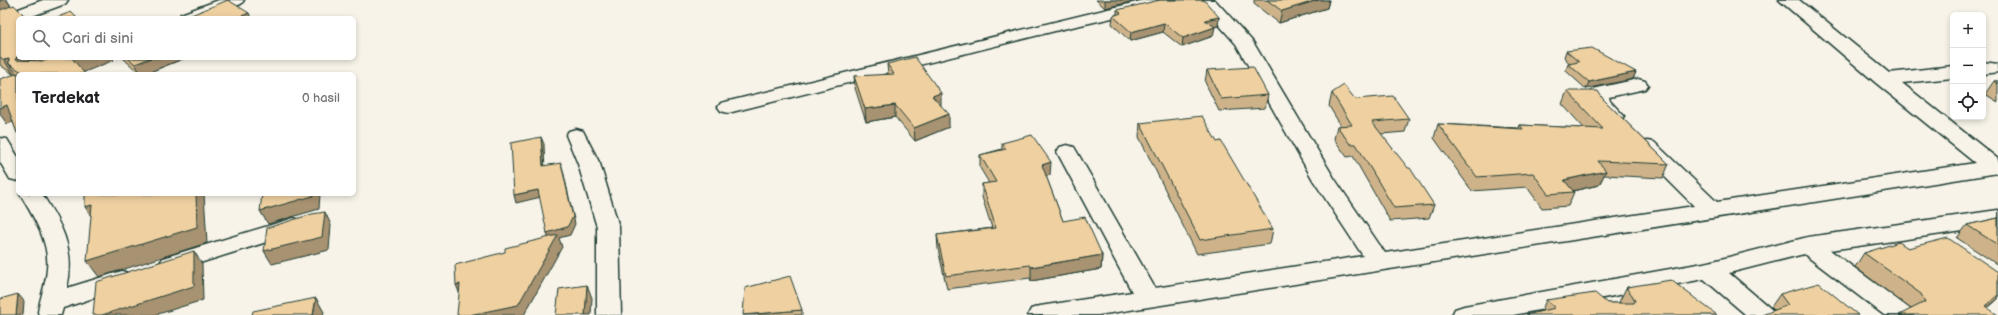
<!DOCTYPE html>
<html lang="id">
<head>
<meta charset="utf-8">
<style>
	body { margin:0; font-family:"Balsamiq Sans",sans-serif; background:#f6f6f6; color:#202124 }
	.controls { position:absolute; right:12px; top:12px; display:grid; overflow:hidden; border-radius:6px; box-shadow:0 2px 6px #0003 }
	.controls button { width:36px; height:36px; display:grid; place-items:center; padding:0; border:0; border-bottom:1px solid #e0e0e0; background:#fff; color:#202124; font:20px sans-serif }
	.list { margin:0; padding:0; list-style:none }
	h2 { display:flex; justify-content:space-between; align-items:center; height:52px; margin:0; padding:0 16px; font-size:17px }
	h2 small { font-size:13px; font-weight:400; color:#757577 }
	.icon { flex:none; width:22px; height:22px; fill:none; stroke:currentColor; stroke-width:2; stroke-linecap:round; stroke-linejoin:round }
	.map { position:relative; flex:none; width:1998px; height:315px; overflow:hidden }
	.search { position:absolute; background:#fff; box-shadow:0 2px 6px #0003; left:16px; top:16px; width:340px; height:44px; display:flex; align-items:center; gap:10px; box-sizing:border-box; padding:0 14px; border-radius:6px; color:#757577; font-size:15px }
	.panel { position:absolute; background:#fff; box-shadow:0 2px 6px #0003; left:16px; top:72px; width:340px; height:124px; border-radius:6px }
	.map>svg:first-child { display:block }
</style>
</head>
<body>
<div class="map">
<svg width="1998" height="315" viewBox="0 0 1998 315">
	<rect width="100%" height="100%" fill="#f7f3e8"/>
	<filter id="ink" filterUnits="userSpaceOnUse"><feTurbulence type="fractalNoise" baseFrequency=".025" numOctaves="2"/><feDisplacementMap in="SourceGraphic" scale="8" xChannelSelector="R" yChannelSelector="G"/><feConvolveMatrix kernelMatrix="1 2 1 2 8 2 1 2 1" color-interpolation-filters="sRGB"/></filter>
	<g filter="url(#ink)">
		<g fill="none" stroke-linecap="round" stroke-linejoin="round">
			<defs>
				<path id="street" d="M43 0H68L65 4 27 18H18V21L0 27V16Z
					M219 0H244L241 4 203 18H178L181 14Z
					M1145 0H1177L1174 4 1063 29 728 113 721 111 718 107 721 103Z
					M1197 0H1215L1253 42 1334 178 1385 253 1694 206 1640 152 1637 147 1640 142 1647 141 1654 142 1717 202 1975 163 1876 83 1779 0H1799L1889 73 1953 66V78L1902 83 1998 159V173L1098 315H1028L1031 309 1040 306 1132 292 1057 152 1060 147 1067 145 1074 147 1077 152 1155 288 1363 256 1313 180 1236 44Z
					M1983 62 1998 64V72L1983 74Z
					M1638 79 1645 81 1648 85 1645 89 1609 97 1610 101 1624 116 1621 120C1606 124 1594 111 1589 98L1593 89Z
					M576 129 583 131 600 164 619 227 621 315H597V227L578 164 566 135 569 131Z
					M0 138 7 139 18 157V181L10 179 0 162Z
					M20 194H42C62 225 76 250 67 288L122 271 130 274 134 280 130 286 63 308 61 315H39L38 312C40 298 46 284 47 269 50 242 33 216 20 194Z
					M1998 210V226L1830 250 1910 309 1913 315H1884L1804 254 1729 273 1771 309 1774 315H1746L1704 279 1513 315H1452L1455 309 1464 306 1709 262 1808 237Z
					M294 218 302 221 305 226 302 231 171 272 163 270 159 264 163 258Z"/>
			</defs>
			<use href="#street" stroke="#1f3d34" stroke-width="3"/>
			<use href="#street" fill="#f7f3e8" fill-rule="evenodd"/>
		</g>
		<path fill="#ceb38a" stroke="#1f3d34" d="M0 0H7L11 6 18 58 114 60 18 74V134L13 122 7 124 14 75 0 65Z
			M1096 0H1139L1105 8Z
			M1254 0H1329L1327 8 1279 23 1254 4Z
			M1117 10 1219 17 1218 26 1214 27 1213 36 1182 47 1163 32 1130 41 1112 24 1113 16 1117 14Z
			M1566 51 1636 72 1633 79 1586 89 1566 71 1568 64H1570L1564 57Z
			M123 58H185L145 74H140Z
			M887 64 941 106 949 127 915 141 895 117 866 122 855 88 854 76 888 75Z
			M1207 70 1268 95 1265 108 1219 111 1205 82Z
			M1994 81H1998V102L1985 94Z
			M1567 91 1603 99 1669 164 1663 178 1604 175 1599 185 1573 191 1574 192 1568 206 1542 208 1527 187 1472 191 1434 138 1438 124 1519 128 1520 125 1584 128 1562 104Z
			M1332 93 1355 99 1409 119 1405 132 1381 134 1434 205 1429 218 1390 221 1353 156 1347 157 1334 139 1337 126H1341L1329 106Z
			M1140 123 1273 229 1270 244 1197 254 1139 137Z
			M1002 143 1050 175 1046 176 1063 221 1102 255 1101 269 1031 281 1030 278 947 289 938 249 937 235 992 228 982 197V184L989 183 980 168V155L1002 149Z
			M1998 218V265L1957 238 1967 225Z
			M1908 248 1998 272V299L1988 308 1911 309 1855 267 1864 253Z
			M1627 287 1717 315 1541 312 1546 300 1607 303H1620L1619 302 1626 288Z
			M1780 294 1858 315 1774 310 1771 307Z
			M802 310V315H743Z"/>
		<path fill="#a79271" stroke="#1f3d34" d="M0 0H7L13 10 0 15Z
			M1105 0H1139L1105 8Z
			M1318 0H1329L1327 8 1279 23 1282 11Z
			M249 13 251 18H237Z
			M1219 17 1218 26 1204 29 1205 20Z
			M1164 23 1163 32 1130 41 1131 32Z
			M1215 27 1213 36 1182 47 1183 38Z
			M18 55V58H58L28 69 15 60Z
			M72 58H112L114 60 82 73Z
			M151 58H185L145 74H141L135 64Z
			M9 59V64L17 74 14 75 4 60Z
			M1636 72 1633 79 1586 89 1589 82Z
			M941 93V106L932 96Z
			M7 105 18 120 7 124 0 114V108Z
			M895 105V117L866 122 865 109Z
			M949 114V127L915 141 914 128Z
			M541 137 544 144 545 174 543 166Z
			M1051 162 1050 175 1041 178 1042 165Z
			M561 163 563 170 575 224 570 235 559 238 562 247 524 315H469L549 240 547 233Z
			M1606 171 1599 185 1563 193 1564 180Z
			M538 190 541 197 516 203 514 195Z
			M196 194H204L207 243 99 277 87 261Z
			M313 194H320L319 209 268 224 260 211Z
			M92 205 96 223 85 207Z
			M325 212 331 225 329 250 272 264 264 251Z
			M194 251 202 264 203 300 155 315H102Z
			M1102 255 1101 269 1031 281V267Z
			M460 284 461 297 456 285Z
			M587 285 592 298 591 315H585Z
			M18 294 24 301 23 315H16Z
			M1998 295V299L1979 315 1985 306Z
			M316 298 324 312 323 315H313Z"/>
		<path fill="#efd0a1" stroke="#1f3d34" d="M228 0 249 13 237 18H184Z
			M1160 0H1204L1219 17 1205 20 1215 27 1183 38 1164 23 1131 32 1113 16 1121 13 1117 10Z
			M1267 0H1318L1282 11Z
			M14 5 27 18H18V55L15 60 44 61 52 58H72L85 74H18V133H17L7 105 0 108V79L22 72 9 64V59L4 60 0 57V10Z
			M71 12 77 18H55Z
			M1592 48 1636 72 1589 82 1568 64 1579 62 1566 51Z
			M915 57 941 93 932 96 949 114 914 128 895 105 865 109 854 76 894 74 887 64Z
			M128 58H151L135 64Z
			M1253 67 1268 95 1221 99 1207 70Z
			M1994 81H1998V84Z
			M1344 85 1355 99 1393 96 1409 119 1372 122 1408 168H1410L1434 205 1394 208 1356 144H1350L1337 126 1352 125 1332 93Z
			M1567 91H1598L1603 99 1669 164 1598 161 1606 171 1564 180 1574 192 1548 194 1533 173 1477 177 1438 124 1523 129 1520 125 1603 129Z
			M1202 116 1217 142 1221 141 1273 229 1200 240 1140 123Z
			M1032 135 1051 162 1042 165 1063 221 1085 217 1102 255 1031 267 1030 265 946 276 937 235 996 228 982 184 996 182 980 155 1006 149 1002 143Z
			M541 137 543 166 561 163 573 217 567 227 547 233 538 190 514 195 511 143Z
			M85 194H196L197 227 87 261 92 205 85 207Z
			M262 194H313V196L260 211Z
			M325 212 322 237 264 251 267 228 312 214Z
			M1998 218V245L1967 225Z
			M558 235 518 305 469 315H457L460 284 456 285 455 265 505 252V248Z
			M1948 238 1998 272V295L1985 306 1998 315H1899L1925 302 1921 294 1864 253 1899 242 1908 248Z
			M194 251V286L102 315H93L96 282Z
			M790 276 802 310 743 315 745 288Z
			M1671 280 1717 315H1526L1555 308 1546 300 1595 293 1607 303H1634L1635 301 1632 295 1626 288H1628L1627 287Z
			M1819 283 1858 315H1762L1788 305 1780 294Z
			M587 285 585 315H556L559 289Z
			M18 294 16 315H0V299Z
			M316 298 313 315H252L253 311Z"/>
	</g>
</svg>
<div class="controls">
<button>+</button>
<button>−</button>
<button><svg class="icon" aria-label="locate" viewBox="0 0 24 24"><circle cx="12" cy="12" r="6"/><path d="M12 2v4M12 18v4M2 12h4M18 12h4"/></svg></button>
</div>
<div class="search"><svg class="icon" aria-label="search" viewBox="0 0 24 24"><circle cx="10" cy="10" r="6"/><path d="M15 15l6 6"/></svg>Cari di sini</div>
<section class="panel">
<h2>Terdekat<small>0 hasil</small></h2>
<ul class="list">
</ul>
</section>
</div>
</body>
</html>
